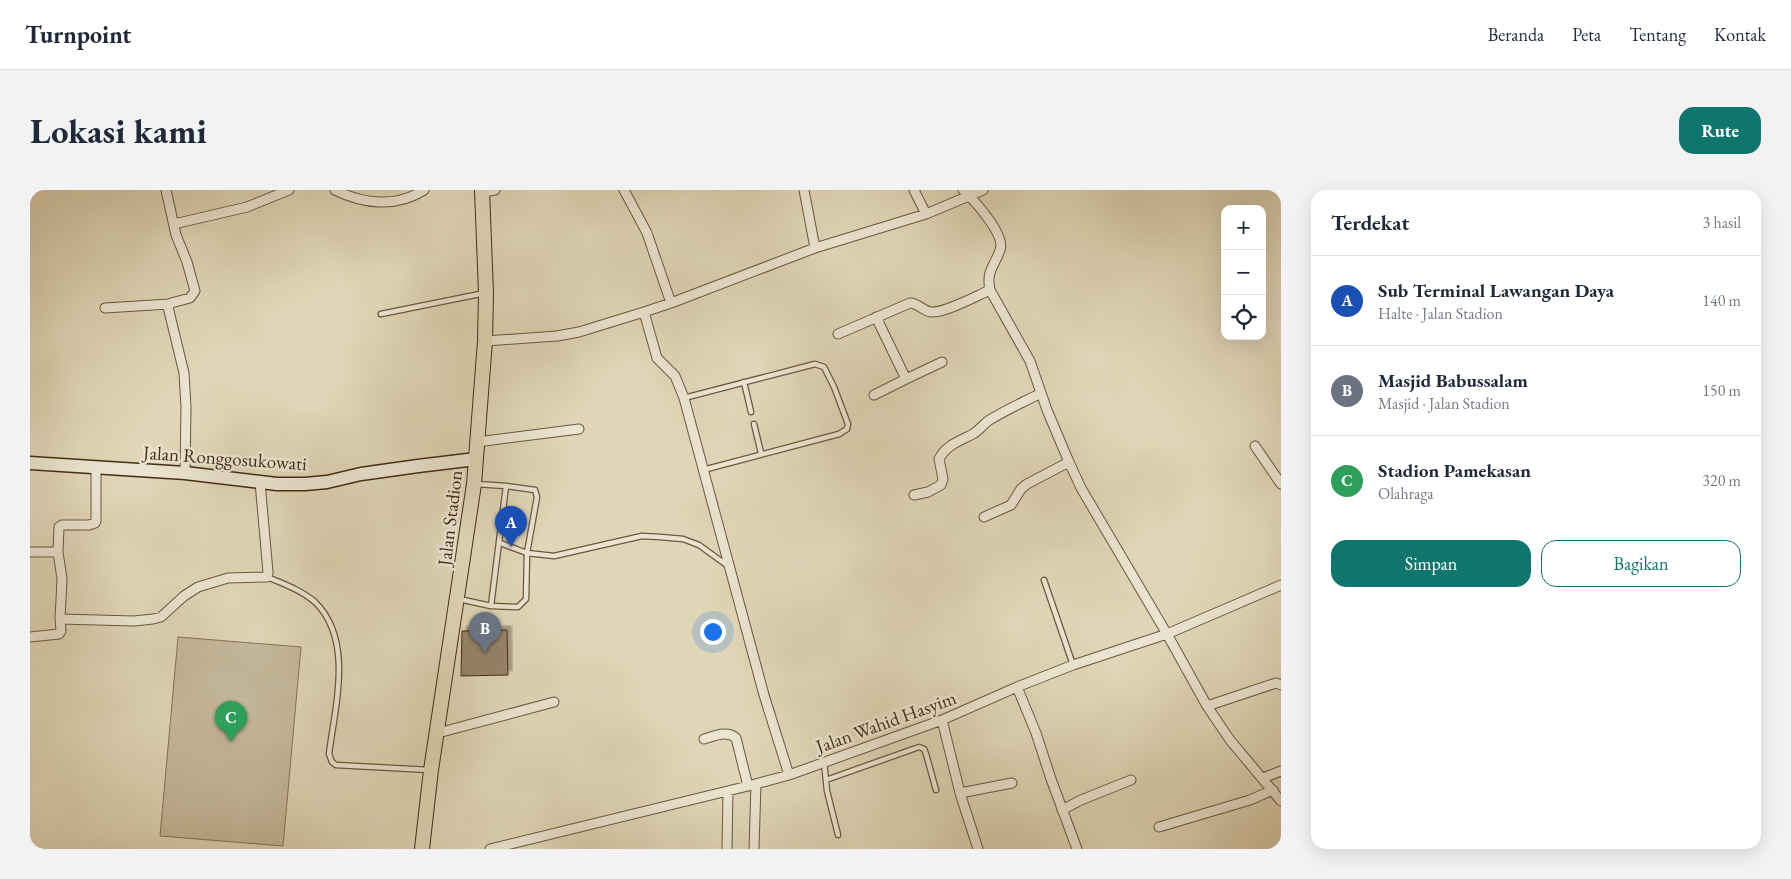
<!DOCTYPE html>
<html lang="id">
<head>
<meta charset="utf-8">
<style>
	body { margin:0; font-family:"EB Garamond",serif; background:#f2f2f3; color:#1f2937 }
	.controls { position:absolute; right:15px; top:15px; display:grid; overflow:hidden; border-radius:10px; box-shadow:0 5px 20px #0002 }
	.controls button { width:45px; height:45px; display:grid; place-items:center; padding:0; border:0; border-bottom:1px solid #e0e1e3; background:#fff; color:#1f2937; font:25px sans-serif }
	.you { position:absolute; left:682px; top:441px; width:18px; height:18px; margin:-12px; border:4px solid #fff; border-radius:50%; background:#1a73e8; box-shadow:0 0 0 8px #1a73e833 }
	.badge { display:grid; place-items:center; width:32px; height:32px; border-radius:50%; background:#0f766e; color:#fff; font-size:16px; font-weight:700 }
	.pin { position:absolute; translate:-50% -41px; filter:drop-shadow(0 1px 2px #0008) }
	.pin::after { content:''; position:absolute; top:26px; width:18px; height:15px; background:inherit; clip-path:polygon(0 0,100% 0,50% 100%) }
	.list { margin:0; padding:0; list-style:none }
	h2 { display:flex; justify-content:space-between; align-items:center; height:65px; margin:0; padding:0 20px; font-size:21px }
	h2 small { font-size:16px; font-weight:400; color:#747a83 }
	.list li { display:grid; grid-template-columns:32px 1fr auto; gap:15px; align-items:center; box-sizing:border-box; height:90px; padding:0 20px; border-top:1px solid #e0e1e3 }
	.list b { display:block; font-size:19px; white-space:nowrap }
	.list p { margin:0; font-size:16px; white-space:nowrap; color:#747a83 }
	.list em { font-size:16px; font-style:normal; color:#747a83 }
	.actions { display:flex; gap:10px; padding:15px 20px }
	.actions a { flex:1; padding:11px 0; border:1px solid #0f766e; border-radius:15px; text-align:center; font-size:18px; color:#0f766e }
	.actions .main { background:#0f766e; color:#fff }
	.icon { flex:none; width:28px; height:28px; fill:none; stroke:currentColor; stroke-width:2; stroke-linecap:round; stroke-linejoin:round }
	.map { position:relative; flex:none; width:1251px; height:659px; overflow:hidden; border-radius:15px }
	header { display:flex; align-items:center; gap:30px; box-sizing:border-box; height:70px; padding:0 25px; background:#fff; border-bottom:1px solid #e0e1e3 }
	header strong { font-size:24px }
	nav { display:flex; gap:28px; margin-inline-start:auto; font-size:18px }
	.intro { display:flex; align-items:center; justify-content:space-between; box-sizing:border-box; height:120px; padding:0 30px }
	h1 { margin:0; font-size:35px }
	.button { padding:12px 22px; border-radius:15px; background:#0f766e; color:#fff; font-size:18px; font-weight:700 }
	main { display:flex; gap:30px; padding:0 30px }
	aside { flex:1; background:#fff; border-radius:15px; box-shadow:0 5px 20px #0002 }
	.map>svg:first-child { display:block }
</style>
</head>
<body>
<header>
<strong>Turnpoint</strong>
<nav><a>Beranda</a><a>Peta</a><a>Tentang</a><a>Kontak</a></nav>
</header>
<div class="intro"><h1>Lokasi kami</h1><a class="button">Rute</a></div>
<main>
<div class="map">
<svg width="1251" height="659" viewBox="0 0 1251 659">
	<defs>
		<filter id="shadow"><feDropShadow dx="4.5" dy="-4.5" stdDeviation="1" flood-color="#0004"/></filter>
	</defs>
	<rect width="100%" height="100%" fill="#dfd6b7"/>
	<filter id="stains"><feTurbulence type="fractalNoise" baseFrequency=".004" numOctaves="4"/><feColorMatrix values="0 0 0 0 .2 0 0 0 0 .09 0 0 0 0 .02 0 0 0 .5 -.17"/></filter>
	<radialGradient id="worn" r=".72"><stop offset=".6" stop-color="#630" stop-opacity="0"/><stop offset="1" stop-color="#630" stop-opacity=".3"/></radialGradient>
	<path fill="#c5b99c" stroke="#85725a" d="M148 447 271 457 253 656 130 646Z"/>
	<path fill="#95846a" stroke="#452c17" filter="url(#shadow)" d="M477 440 478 485 431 486 432 441Z"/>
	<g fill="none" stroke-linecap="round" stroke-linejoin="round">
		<defs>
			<path id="lane" d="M351 124 455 103
				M714 192 721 222
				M654 208 785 174 794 177 804 197 818 234 817 239 809 244 673 280
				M724 234 731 263
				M470 353 497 363 524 366 612 346 630 347 653 349 669 355 698 376
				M237 387C254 394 271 400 285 412 324 450 305 516 299 564L302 572 306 575 400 580
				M1014 390 1043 475
				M429 409 461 416 488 417 496 409 497 363 507 307 505 300 476 296 446 294
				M461 416 476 296
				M794 572 797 601 808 645
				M796 590 889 557 894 559 896 564 906 600"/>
			<path id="street" d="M136 0 146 45 157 72 165 101 160 108 141 113 138 117 154 183 156 217 155 283
				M305 0C333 14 366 18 394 0
				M594 0 617 43 641 113
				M774 0 785 58
				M884 0 896 24
				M933 0C944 10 976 45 970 60 964 77 956 81 960 100L1000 171 1017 220 1039 272 1051 298 1137 444 1177 516 1200 550 1251 611
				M453 2 465 0
				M144 34 217 17 259 0
				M75 118 139 114
				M614 122 627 168 645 186 654 208 734 505 759 585
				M808 144 880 113C888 113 893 121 901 122 915 123 946 106 960 100
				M455 151 527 146 549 142 614 122 641 113 785 58 896 24 953 0
				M876 189 912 172
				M844 205 876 189 846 127
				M447 252 549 239
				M1225 256 1251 294
				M884 305 898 302 911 295 913 289 909 269C916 255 930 251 943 244 949 240 953 235 958 231 975 220 994 212 1011 203
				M954 327 981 315 991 299 997 294 1039 272
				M0 362H28
				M30 429 32 389 28 362 29 337 32 335H59L65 333 66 331V277
				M0 447 29 444 31 441 30 429 104 431 123 429 131 427 154 406 168 397 198 388 237 387 238 382 230 292
				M987 497 1006 543 1021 589 1047 659
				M1177 516 1246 493 1251 495
				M912 530 930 603 948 659
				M408 543 524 512
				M674 549C685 546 697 540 706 548L718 596
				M1233 588 1251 581
				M930 603 982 593
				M1032 620 1051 610 1101 590
				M1129 637 1220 610 1243 600
				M460 659 718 596 759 585 912 530 987 497 1043 475 1137 444 1251 395
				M697 659 698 601
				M724 659 726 594"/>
			<path id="secondary" d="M0 273 155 283 247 294H275L297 292 331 284 388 276 446 269"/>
			<path id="primary" d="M392 659 401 580 444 294 455 151 456 103 452 0"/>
		</defs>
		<use href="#lane" stroke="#6c563f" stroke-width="7"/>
		<use href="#street" stroke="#6c563f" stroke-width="11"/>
		<use href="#secondary" stroke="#452c17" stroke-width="15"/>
		<use href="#primary" stroke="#452c17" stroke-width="16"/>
		<use href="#lane" stroke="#eae4d0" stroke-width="4.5"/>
		<use href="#street" stroke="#eae4d0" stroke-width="9"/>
		<use href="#secondary" stroke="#eae4d0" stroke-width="12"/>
		<use href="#primary" stroke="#dfd6b7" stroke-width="14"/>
	</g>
	<g text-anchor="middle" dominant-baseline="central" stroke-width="5" stroke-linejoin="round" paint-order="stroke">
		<g font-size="19" fill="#452c17" stroke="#eae4d0">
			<text transform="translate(195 268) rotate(4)">Jalan Ronggosukowati</text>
			<text transform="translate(420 328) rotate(-83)">Jalan Stadion</text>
			<text transform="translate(856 532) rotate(-20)">Jalan Wahid Hasyim</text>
		</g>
	</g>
	<rect width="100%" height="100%" filter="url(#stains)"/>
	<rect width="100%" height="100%" fill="url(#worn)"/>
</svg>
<div class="controls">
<button>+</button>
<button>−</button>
<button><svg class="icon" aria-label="locate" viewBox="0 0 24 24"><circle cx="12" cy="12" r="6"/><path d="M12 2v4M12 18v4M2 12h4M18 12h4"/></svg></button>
</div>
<div class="you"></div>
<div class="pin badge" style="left:481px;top:357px;background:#1a4fb4">A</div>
<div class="pin badge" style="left:455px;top:463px;background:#6b7280">B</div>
<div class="pin badge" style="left:201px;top:552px;background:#2e9e5b">C</div>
</div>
<aside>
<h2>Terdekat<small>3 hasil</small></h2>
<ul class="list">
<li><span class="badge" style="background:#1a4fb4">A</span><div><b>Sub Terminal Lawangan Daya</b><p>Halte · Jalan Stadion</p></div><em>140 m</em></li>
<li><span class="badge" style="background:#6b7280">B</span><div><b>Masjid Babussalam</b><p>Masjid · Jalan Stadion</p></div><em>150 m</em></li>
<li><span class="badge" style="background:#2e9e5b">C</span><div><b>Stadion Pamekasan</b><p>Olahraga</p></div><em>320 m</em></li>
</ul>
<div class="actions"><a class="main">Simpan</a><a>Bagikan</a></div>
</aside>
</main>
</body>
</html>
